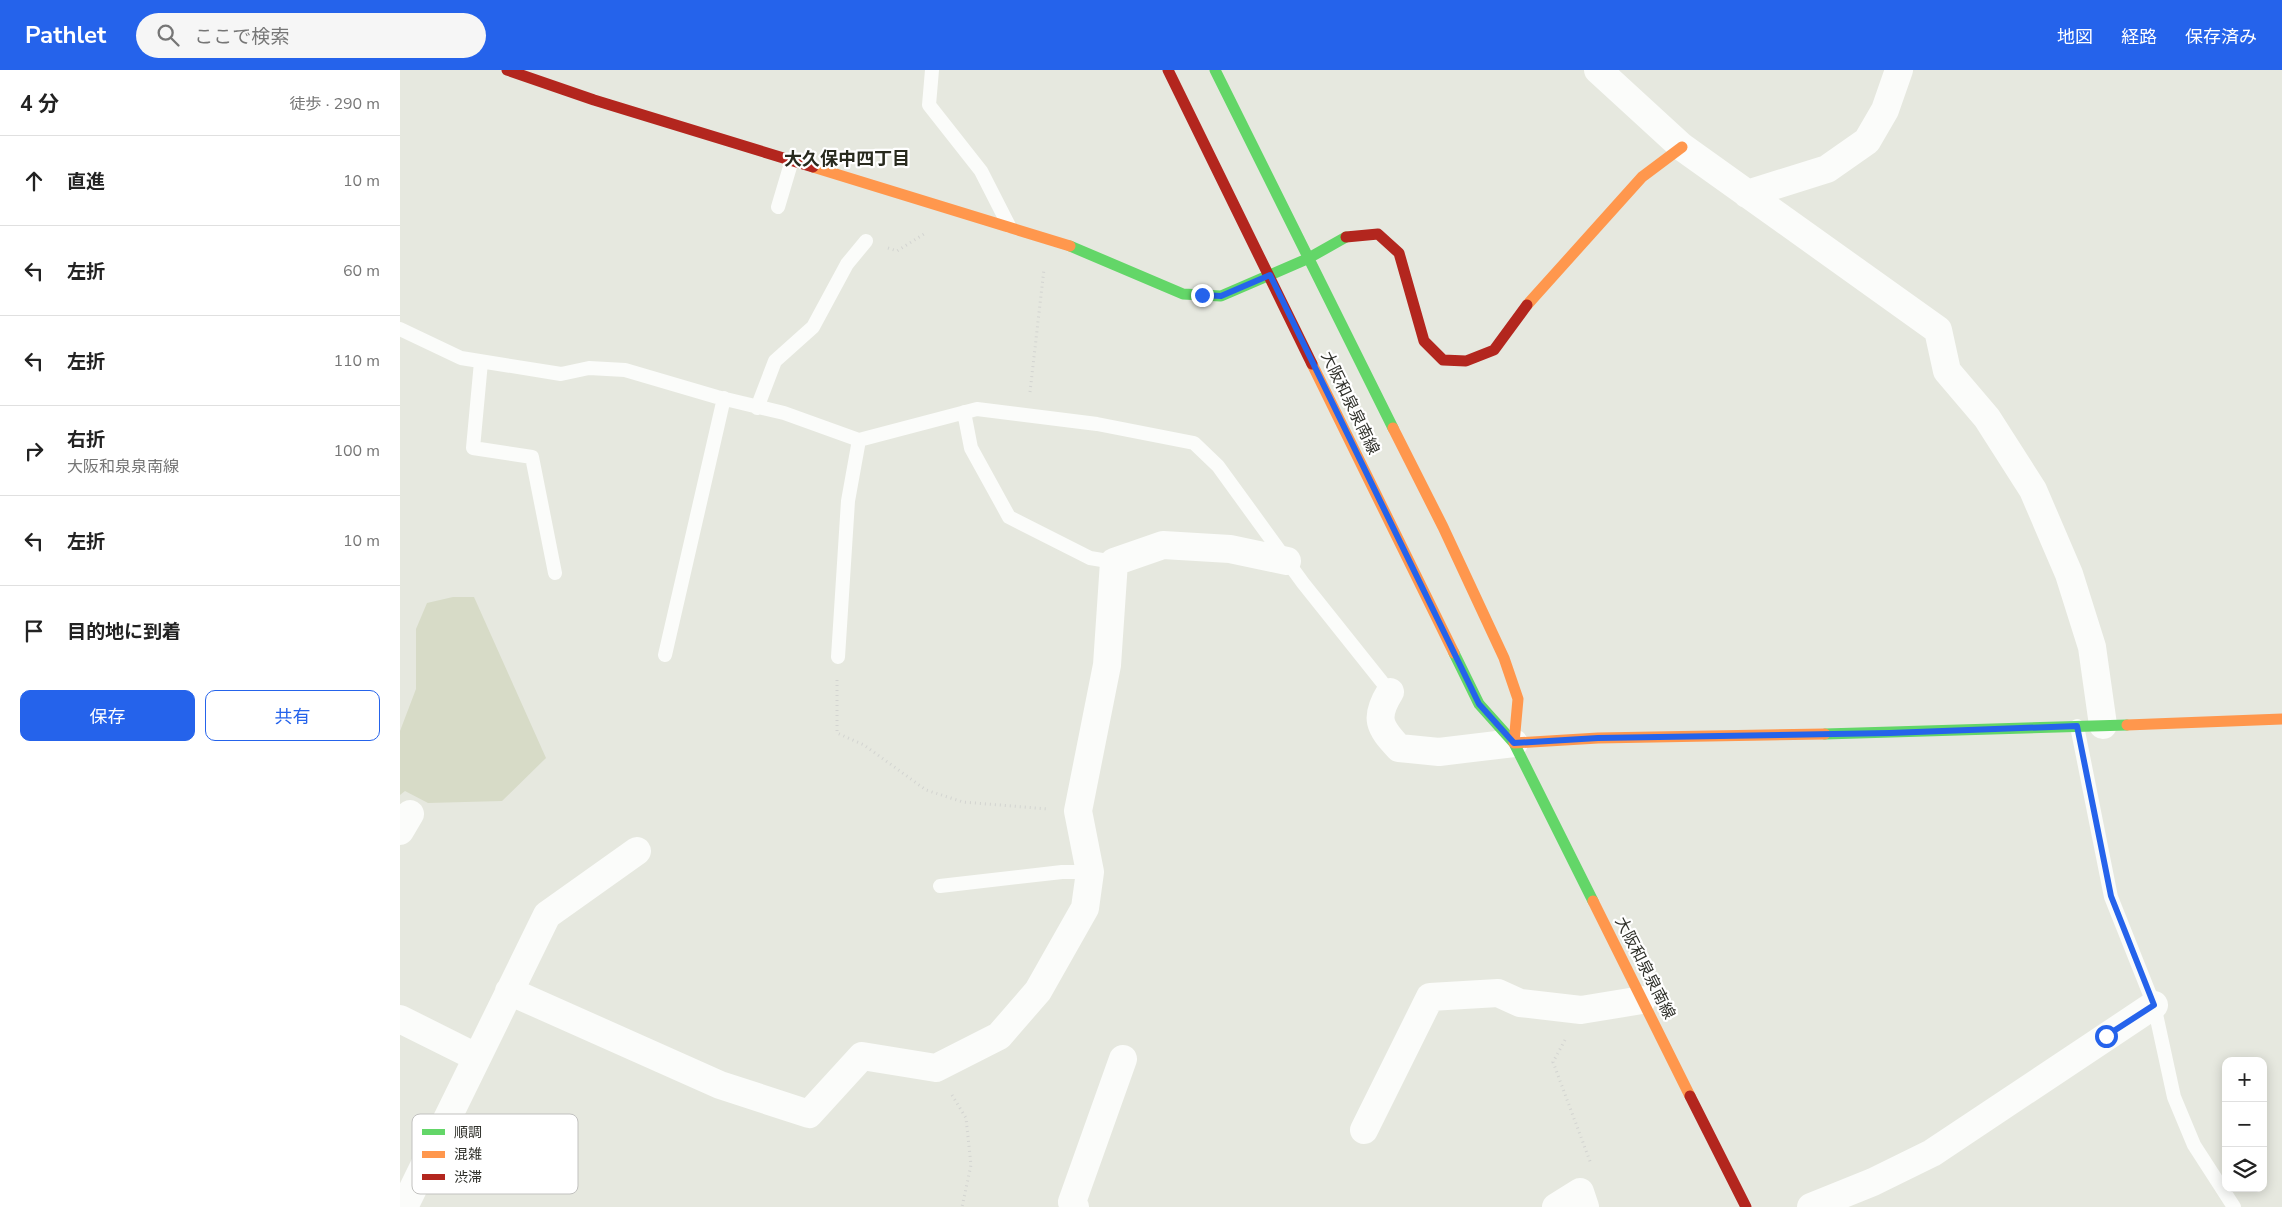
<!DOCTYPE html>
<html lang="ja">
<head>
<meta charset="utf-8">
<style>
	body { margin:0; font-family:"Nunito Sans","Noto Sans JP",sans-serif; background:#f6f6f6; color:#222 }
	.controls { position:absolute; right:15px; bottom:15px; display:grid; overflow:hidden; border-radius:10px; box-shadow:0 2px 12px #0003 }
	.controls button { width:45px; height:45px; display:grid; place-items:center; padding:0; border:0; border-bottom:1px solid #e0e0e0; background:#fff; color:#222; font:25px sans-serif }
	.stop { position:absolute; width:15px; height:15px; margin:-11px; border:4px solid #2563eb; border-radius:50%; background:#fff }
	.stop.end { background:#2563eb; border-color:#fff; box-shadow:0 1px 5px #0008 }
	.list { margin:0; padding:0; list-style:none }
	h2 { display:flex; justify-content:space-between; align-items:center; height:65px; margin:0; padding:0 20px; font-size:21px }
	h2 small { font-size:16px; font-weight:400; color:#767676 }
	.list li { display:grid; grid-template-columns:32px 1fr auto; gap:15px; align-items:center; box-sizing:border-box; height:90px; padding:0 20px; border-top:1px solid #e0e0e0 }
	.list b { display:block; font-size:19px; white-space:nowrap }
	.list p { margin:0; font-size:16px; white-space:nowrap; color:#767676 }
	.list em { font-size:16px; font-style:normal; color:#767676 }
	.actions { display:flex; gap:10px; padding:15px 20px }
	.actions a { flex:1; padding:11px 0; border:1px solid #2563eb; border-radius:10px; text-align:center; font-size:18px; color:#2563eb }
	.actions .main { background:#2563eb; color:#fff }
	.icon { flex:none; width:28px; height:28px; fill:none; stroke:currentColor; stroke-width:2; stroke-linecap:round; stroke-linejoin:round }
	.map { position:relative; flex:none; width:1882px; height:1137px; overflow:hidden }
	header { display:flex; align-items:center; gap:30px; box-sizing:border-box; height:70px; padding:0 25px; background:#2563eb; color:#fff }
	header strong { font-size:24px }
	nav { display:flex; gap:28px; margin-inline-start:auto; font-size:18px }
	.search { width:350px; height:45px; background:#f6f6f6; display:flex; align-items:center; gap:12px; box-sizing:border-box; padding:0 18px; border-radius:28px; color:#767676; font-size:19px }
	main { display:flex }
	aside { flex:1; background:#fff }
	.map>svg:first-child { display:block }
</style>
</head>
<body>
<header>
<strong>Pathlet</strong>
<div class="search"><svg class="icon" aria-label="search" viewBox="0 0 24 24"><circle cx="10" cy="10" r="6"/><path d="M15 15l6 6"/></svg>ここで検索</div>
<nav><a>地図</a><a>経路</a><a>保存済み</a></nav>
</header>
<main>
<aside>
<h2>4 分<small>徒歩 · 290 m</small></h2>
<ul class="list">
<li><svg class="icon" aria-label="ahead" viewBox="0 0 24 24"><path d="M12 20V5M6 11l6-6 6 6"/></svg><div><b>直進</b></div><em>10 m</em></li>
<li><svg class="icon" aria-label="left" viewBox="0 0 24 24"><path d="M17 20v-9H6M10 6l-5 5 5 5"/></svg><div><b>左折</b></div><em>60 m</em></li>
<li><svg class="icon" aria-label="left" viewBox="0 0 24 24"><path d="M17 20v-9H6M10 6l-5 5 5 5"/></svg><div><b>左折</b></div><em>110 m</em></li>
<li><svg class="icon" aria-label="right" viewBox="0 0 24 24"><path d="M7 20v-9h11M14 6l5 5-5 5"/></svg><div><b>右折</b><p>大阪和泉泉南線</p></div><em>100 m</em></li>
<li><svg class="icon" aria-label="left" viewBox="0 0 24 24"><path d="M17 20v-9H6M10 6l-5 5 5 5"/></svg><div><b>左折</b></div><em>10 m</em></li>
<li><svg class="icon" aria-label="arrive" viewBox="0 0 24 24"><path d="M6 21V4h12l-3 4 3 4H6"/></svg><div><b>目的地に到着</b></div></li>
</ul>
<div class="actions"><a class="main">保存</a><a>共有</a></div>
</aside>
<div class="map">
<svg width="1882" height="1137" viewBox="0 0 1882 1137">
	<rect width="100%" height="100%" fill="#e6e8df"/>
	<path fill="#d7dbc7" d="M53 527H74L146 688 102 731 28 733 5 721 0 725V661L16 619V559L27 533Z"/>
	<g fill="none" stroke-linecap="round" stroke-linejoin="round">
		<path stroke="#d3d4d1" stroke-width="3" stroke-dasharray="1 4" stroke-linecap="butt" d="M488 178 497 181 524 164
			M630 322 644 199
			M437 610V663L464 675 526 720 563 732 648 739
			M1165 970 1153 992 1191 1094
			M552 1025 566 1048 571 1095 562 1137"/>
		<path stroke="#fbfcfa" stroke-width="14" d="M532 0 529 35 581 101 609 156
			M378 137 392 90
			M0 259 61 288 161 304 189 298 225 300 317 327 384 343 459 370 577 339 697 354 794 373 818 396 903 513 990 622
			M81 292 73 378 132 387 155 503
			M357 338 375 291 413 257 447 194 466 171
			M564 342 571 378 609 447 690 488 714 492
			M265 585 324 328
			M438 587 448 431 459 370
			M1677 656 1711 827 1754 935 1774 1027 1794 1075 1834 1137
			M540 816 662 802H690"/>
		<path stroke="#fbfcfa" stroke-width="28" d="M1198 0 1282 77 1538 260 1547 301 1587 348 1633 420 1669 504 1692 577 1703 655
			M1347 124 1427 99 1467 71 1485 40 1499 0
			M990 622C974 648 979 657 999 678L1039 682 1114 673
			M0 761 10 744
			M109 921 320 1015 409 1044 462 986 536 998 599 966 638 921 685 838 690 802 678 741 707 595 714 492 763 475 830 479 887 491
			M0 949 76 987
			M964 1060 1030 927 1098 923 1120 933 1181 940 1242 930
			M4 1137 147 845 237 781
			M675 1137 672 1132 723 989
			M1156 1137 1180 1122 1185 1137
			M1411 1137 1473 1112 1532 1083 1754 935"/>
		<path stroke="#63d668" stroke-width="11" d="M815 0 993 358
			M670 176 783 224 821 226 907 189 946 167
			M1054 583 1079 634 1114 673 1193 831
			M1425 664 1727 655"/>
		<path stroke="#ff974d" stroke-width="11" d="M413 97 670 176
			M1127 235 1242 107 1282 77
			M912 294 1054 583
			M993 358 1043 457 1104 588 1118 629 1114 673
			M1727 655 1882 649
			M1114 673 1198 668 1425 664
			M1193 831 1290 1026"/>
		<path stroke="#b3261e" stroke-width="11" d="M107 0 194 30 413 97
			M768 0 912 294
			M946 167 978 164 999 183 1024 271 1043 290 1066 291 1094 280 1127 235
			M1290 1026 1346 1137"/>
	</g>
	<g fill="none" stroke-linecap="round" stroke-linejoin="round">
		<path stroke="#2563eb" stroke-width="6" d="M802 225 821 226 870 205 1079 634 1114 673 1198 668 1490 663 1677 656 1711 826 1754 935 1706 966"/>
	</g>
	<g text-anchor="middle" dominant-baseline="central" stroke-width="4.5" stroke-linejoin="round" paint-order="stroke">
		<g font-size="16" fill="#2f302a" stroke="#fff">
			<text transform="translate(950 333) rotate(64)">大阪和泉泉南線</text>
			<text transform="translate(1245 898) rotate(63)">大阪和泉泉南線</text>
		</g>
		<g font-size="18" font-weight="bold" fill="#282a1e" stroke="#fff">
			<text x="447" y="89">大久保中四丁目</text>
		</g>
	</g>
	<rect x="12" y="1044" width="166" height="80" rx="8" fill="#fff" stroke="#c1c1bf" stroke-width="1"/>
	<rect x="22" y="1059" width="23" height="6" fill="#63d668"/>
	<rect x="22" y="1081" width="23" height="7" fill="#ff974d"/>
	<rect x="22" y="1104" width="23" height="6" fill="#b3261e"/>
	<g font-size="14" fill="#2f302a">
		<text x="54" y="1067">順調</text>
		<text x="54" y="1089">混雑</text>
		<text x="54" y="1112">渋滞</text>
	</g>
</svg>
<div class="controls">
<button>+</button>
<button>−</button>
<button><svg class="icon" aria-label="layers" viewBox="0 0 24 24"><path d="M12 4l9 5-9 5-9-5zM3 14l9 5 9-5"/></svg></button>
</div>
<div class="stop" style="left:1706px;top:966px"></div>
<div class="stop end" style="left:802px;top:225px"></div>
</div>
</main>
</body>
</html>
